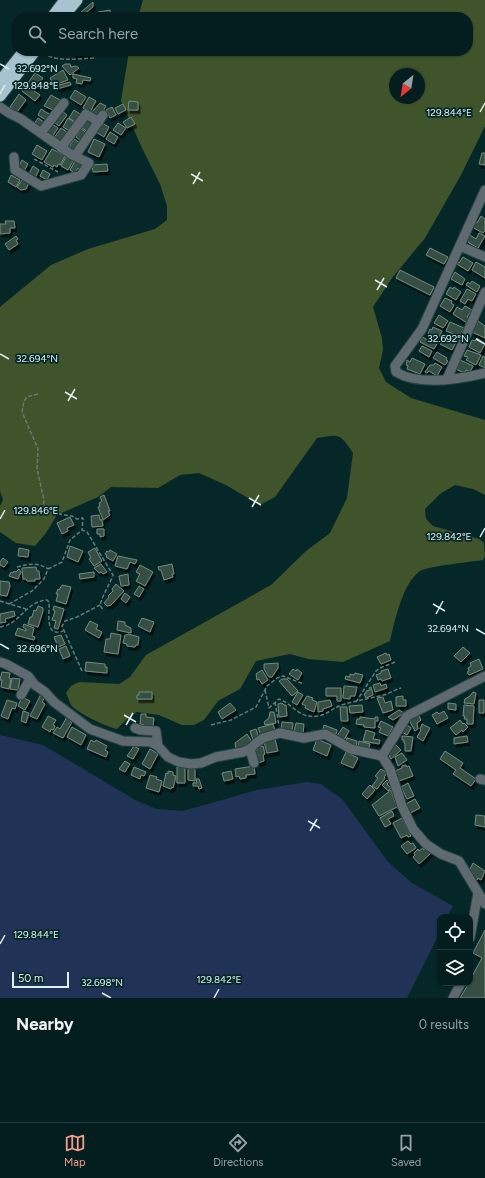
<!DOCTYPE html>
<html lang="en">
<head>
<meta charset="utf-8">
<style>
	body { margin:0; font-family:Figtree,sans-serif; background:#0d2627; color:#f1f3f6 }
	.controls { position:absolute; right:12px; bottom:12px; display:grid; overflow:hidden; border-radius:8px; box-shadow:0 1px 3px #0004 }
	.controls button { width:36px; height:36px; display:grid; place-items:center; padding:0; border:0; border-bottom:1px solid #253b3c; background:#041d1e; color:#f1f3f6; font:20px sans-serif }
	.compass { position:absolute; left:389px; top:68px; width:36px; height:36px; border-radius:50%; background:#041d1e; box-shadow:0 1px 3px #0004; rotate:210deg }
	.scale { position:absolute; left:12px; bottom:10px; width:57px; box-sizing:border-box; padding-left:4px; border:2px solid #dceeee; border-top:0; font-size:11px; line-height:14px; white-space:nowrap; color:#dceeee; -webkit-text-stroke:3px #062728; paint-order:stroke }
	.list { margin:0; padding:0; list-style:none }
	h2 { display:flex; justify-content:space-between; align-items:center; height:52px; margin:0; padding:0 16px; font-size:17px }
	h2 small { font-size:13px; font-weight:400; color:#97a2a4 }
	.icon { flex:none; width:22px; height:22px; fill:none; stroke:currentColor; stroke-width:2; stroke-linecap:round; stroke-linejoin:round }
	.map { position:relative; flex:none; width:485px; height:998px; overflow:hidden }
	.search { position:absolute; background:#041d1e; box-shadow:0 1px 3px #0004; left:12px; right:12px; top:12px; height:44px; display:flex; align-items:center; gap:10px; box-sizing:border-box; padding:0 14px; border-radius:16px; color:#97a2a4; font-size:15px }
	.sheet { height:124px; background:#041d1e }
	nav { display:flex; justify-content:space-around; align-items:center; box-sizing:border-box; height:56px; border-top:1px solid #253b3c; background:#041d1e; font-size:11px; color:#97a2a4 }
	nav a { display:grid; justify-items:center; gap:2px }
	nav .on { color:#f49d8d }
	.map>svg:first-child { display:block }
</style>
</head>
<body>
<div class="map">
<svg width="485" height="998" viewBox="0 0 485 998">
	<defs>
		<filter id="shadow"><feDropShadow dx="2" dy="3.5" stdDeviation="0" flood-color="#0009"/></filter>
	</defs>
	<rect width="100%" height="100%" fill="#062728"/>
	<path fill="#40542b" fill-rule="evenodd" d="M143 0H485V126L461 175 425 238 392 278 373 307 382 338 383 350 379 368 386 382 411 398 485 420V495L473 489 455 485 440 494 425 509 426 519 433 526 479 539 484 543 485 556 483 560C471 562 428 566 420 571 402 584 395 621 390 641L343 662 308 659 290 654 256 661 240 689 218 701 204 720 194 725H182L159 715 137 712 129 717 117 729C107 727 77 713 71 705 69 701 68 697 66 693L71 686 79 682 119 684 130 677 146 655 271 585 306 551 330 533 347 498 353 453C340 433 339 434 317 438L275 497 260 505 226 485 199 473 180 475 158 488 111 487 98 497 57 515 46 533 35 546 16 543 0 532V506L3 500 0 491V307L51 265 88 249 155 229 167 220V206L160 184 142 148 121 101 129 51H468V17H138ZM395 74H419V98H395Z"/>
	<path fill="#203256" d="M0 735 43 745 137 801 157 809 183 811 257 790 307 782 321 784 343 800 388 862 412 883 453 906 447 917H440V932L407 998H0Z"/>
	<path fill="#354e42" stroke="#718c7f" filter="url(#shadow)" d="M93 2V7L83 15 81 12Z
		M110 10 111 17H99L98 12Z
		M76 51H89V54L73 55Z
		M65 64H70L71 67 76 66 79 68 70 75 62 66Z
		M63 70 68 80 54 85 50 78Z
		M35 73 43 78 34 91 40 95 35 101 22 91Z
		M73 74 91 78 90 81 83 80 82 84 76 83 77 79 73 78Z
		M70 82 71 85 57 89 56 86Z
		M75 90 86 97 81 105 70 98Z
		M19 94 26 100 17 112 10 107Z
		M51 95 60 100 53 110 44 106Z
		M89 97 96 101 90 112 83 108Z
		M129 101 138 102V110H128Z
		M100 103 106 106 99 118 94 115 95 114 92 112Z
		M123 104 126 110 118 114 115 108Z
		M112 107 116 115 110 118 106 110Z
		M41 109 49 114 46 120 38 115Z
		M74 110 80 114 75 122 69 118Z
		M62 111 67 115 59 126 54 122Z
		M131 117 135 124 127 128 123 122Z
		M38 118 44 122 40 128 34 124Z
		M68 118 74 122 68 130 63 127Z
		M87 120 94 124 88 132 82 128Z
		M102 123 109 127 104 137 96 132Z
		M118 123 126 128 121 135 113 130Z
		M52 124 58 128 52 137 46 133Z
		M61 128 67 132 61 142 54 138Z
		M81 129 87 133 81 141 76 137Z
		M110 132 118 137 114 144 106 139Z
		M74 139 80 143 75 151 69 147Z
		M94 139 105 144 99 157 88 152Z
		M37 145 47 151 42 160 32 154Z
		M52 149 65 156 60 165 58 164 57 167 54 165 53 167 44 162Z
		M482 153H485V165L479 164Z
		M66 157 73 161 68 170 61 166Z
		M22 160 28 164 24 171 18 168Z
		M75 161 82 165 80 170 78 168 75 173 70 170Z
		M107 164 108 171 93 172 92 165Z
		M33 166 39 170 35 178 29 174Z
		M43 170 50 174 47 180 40 176Z
		M11 175 20 180 16 187 8 182Z
		M22 180 29 183 26 189 21 190 17 187Z
		M481 216 485 219V231L483 233 472 227 475 222 477 223Z
		M5 221H14L15 228H10V233L0 234V224H6Z
		M479 233 485 236 478 248 469 243 467 240 470 235 476 239Z
		M16 236 18 239 16 240 18 244 9 250 5 244Z
		M430 248 448 257 444 264 426 255Z
		M463 257 473 263 468 271 457 264 458 262 459 263Z
		M476 262 485 267V278L472 270Z
		M400 270 434 287 430 295 396 278Z
		M455 272 465 279 462 285 451 279Z
		M472 281 480 286 477 292 466 285 468 282 470 284Z
		M450 287 453 289 454 287 461 292 456 300 446 294Z
		M467 289 476 294 472 301 468 299 465 304 460 301Z
		M445 298 452 301 451 303 454 305 450 312 440 306Z
		M465 306 472 310 467 317 470 319 467 323 453 314 457 307 462 310Z
		M439 315 448 321 443 328 434 323Z
		M478 321 485 326V338L472 332Z
		M450 322 464 328 460 335 457 334 456 335 446 331Z
		M433 327 442 331 438 339 428 334 430 329 432 330Z
		M444 336 456 342 452 350 440 344Z
		M422 337 430 341 431 339 438 342 434 349 420 342Z
		M477 338 485 344 480 353 469 347 472 340 475 341Z
		M422 346 432 351 429 357 419 351Z
		M467 350 481 355 476 365 466 360 468 357 464 356Z
		M437 352 447 358 446 360 448 361 445 365 433 358Z
		M483 356 485 357V368L479 365Z
		M412 358 425 364 420 374 407 369 408 366 406 365 407 360 410 362Z
		M460 360 473 366 470 372 466 370 464 373 456 369Z
		M435 363 442 367 437 376 429 371 427 373 425 372 430 365H434Z
		M104 495 110 511H108L110 515 103 520 98 507 100 506 99 503 102 501 100 497Z
		M99 515 100 520H102L103 526 92 527 91 516Z
		M70 517 74 525 67 528 68 531 62 534 57 523Z
		M97 529H104V536L100 537V534H97Z
		M70 546 83 551 78 562 67 557Z
		M19 548 29 550 28 557 18 556Z
		M95 548 102 561 94 566 89 559 91 558 88 552Z
		M110 550 117 554 113 561 106 557 107 555 105 554 107 551 109 552Z
		M118 556 137 560 135 564 130 562 127 569 115 566Z
		M3 558 8 562 4 567 0 565V562Z
		M101 564 107 572 103 574 101 572 99 573 94 568Z
		M172 564 174 574H172L173 577 164 580 161 570H159L158 567Z
		M140 565 153 572 145 586 136 581 140 574 136 572Z
		M36 567 37 571H39L40 579H35V581H27L26 579H23L22 568Z
		M19 569 21 572 18 579 9 576 11 572 13 573 14 571 16 572Z
		M94 572V577L80 579 79 574Z
		M128 574 129 585 121 586 119 576Z
		M0 581 9 582 10 586 7 596 0 595Z
		M116 584 124 591 111 605 107 606 104 603 109 597 108 596 113 591 112 589Z
		M62 585 71 587 66 604 56 601 58 594H56L58 589 59 590Z
		M139 586 144 589 139 597 134 594Z
		M125 593 130 597 126 603 121 599Z
		M38 606 43 608V611L38 627 28 624 30 617H32L34 610 36 611Z
		M54 606 64 609 58 629 54 628 56 621 52 620 55 611 53 610Z
		M14 611 15 616 5 619 6 622 0 623V614Z
		M142 618 154 622 150 632 138 626Z
		M90 621 98 625 96 629 102 632 99 638 85 630Z
		M118 621 125 622V625L131 628V633L117 630Z
		M24 624 34 628 32 636 35 637 34 640 15 635 18 628 26 631V629L23 627Z
		M111 633 121 635 118 654 104 652 106 639H110Z
		M128 634 139 637 138 645H136L135 647 127 646V644L123 643 125 635H127Z
		M61 635 65 644 58 647 54 637Z
		M66 646 70 656 63 659 59 649Z
		M463 647 470 653 461 662 454 656Z
		M386 653 387 655 389 654 391 660 381 664 377 657Z
		M479 659 483 669 469 675 467 672 469 671 468 668 471 666 470 663Z
		M86 662 105 664V667H107V673L85 671Z
		M278 663V668L272 677H269L264 669V664Z
		M293 669 296 671 297 669 302 673 298 680 289 674Z
		M388 669 391 678 382 681 381 679 378 680 376 675 381 673V671Z
		M262 670 268 680 262 684 259 679 257 680 256 674Z
		M2 672 10 673 9 678 11 679 9 689 1 687 2 680H0Z
		M355 673 363 675 360 683 345 679 346 676 350 677V674L354 675Z
		M12 678 20 679 18 690 10 689Z
		M282 679H287L298 691 292 696 279 681Z
		M380 683 381 686 386 684 387 688 375 692 373 685Z
		M344 686 357 687 355 696H350V699L343 698Z
		M371 687 373 695 366 698 364 694 366 693V691L370 690 369 688Z
		M326 688H341V701H337V696H326Z
		M139 692H152V699H137V695H139Z
		M298 692 303 695 297 705 292 702Z
		M473 692 476 693 474 704 464 703 465 699 470 696Z
		M41 694 45 697 42 702 45 704 37 719 30 716Z
		M307 696 313 698 312 700 317 702 314 712 305 708 306 706 302 704Z
		M403 696V700H406V706H396V697Z
		M22 697 30 701 25 710 18 706Z
		M383 697 385 703 391 701 393 710 383 713 377 698Z
		M7 700 17 703 15 709 12 708 8 719 1 716Z
		M330 700 332 706 323 709V711L318 712V702Z
		M479 700H484V713H479Z
		M230 703 236 710 222 719 218 712Z
		M282 703 284 705H286L287 716 279 717 278 704Z
		M448 703 456 704V710L448 709Z
		M362 705 363 712 350 713 349 706Z
		M464 705 474 706 473 724H467V719H464L465 716H463Z
		M340 707H347L348 721H341Z
		M399 710 404 713 393 720 388 717Z
		M23 711 29 713 26 723 21 721Z
		M444 711 448 718 437 724 432 715 437 712 439 714Z
		M270 712H274L276 723 265 725 264 722 269 718Z
		M141 714H146V717L154 718 153 727 144 726V725L140 724Z
		M418 714 421 720 417 723 418 729 415 731 409 720Z
		M48 716 56 720 53 725 55 726 53 730 51 729 50 732 42 727Z
		M67 717 71 719 70 721 72 722 63 738 53 733 57 727 60 729Z
		M360 717 375 719V717H378V721H375V728L364 727V725L356 724 357 719H360Z
		M460 720 463 724 464 723 468 727 463 732 462 730 456 735 450 728Z
		M381 721 393 727 388 736 379 732 381 728 378 727Z
		M282 722 293 723 292 731 281 730Z
		M296 723 304 724 303 734 294 732Z
		M273 724 275 731 261 735 258 728Z
		M422 724 430 728 423 741 417 737 421 730 420 729Z
		M324 725 337 730 336 734 323 729Z
		M407 725 411 728 407 735 402 732Z
		M72 727 86 735 81 745 67 737Z
		M343 727 349 731 344 740 337 736Z
		M256 729 259 738 253 740 250 731Z
		M366 730 375 733 373 739 380 740 379 744 363 741Z
		M247 734 252 742 240 749 236 750 235 743Z
		M402 736 413 737 411 751H405V743H404V740H402Z
		M467 736 468 742 454 744V738Z
		M347 738 357 741 356 747 346 743Z
		M275 739 278 751 267 753 264 742Z
		M317 739 331 745 327 756 313 750Z
		M91 740 95 742 96 740 107 746 105 750 108 752 106 757 87 749Z
		M359 741 370 744 368 750 358 747Z
		M395 744 401 750 391 759 387 752Z
		M134 746 139 749 133 759 127 756Z
		M263 746 265 754 263 755 264 761 258 763 255 750H257L256 747Z
		M150 749 158 754 150 769 142 764Z
		M445 751 463 763 460 768 476 779 471 786 453 774 456 770 440 759Z
		M346 752 358 758 353 768 341 763Z
		M402 753 407 760 398 766 395 757Z
		M125 761 130 764 125 772 119 769Z
		M406 765 407 767 409 766 413 776 399 781 395 771 402 768V766Z
		M254 766 255 774 246 775V778L240 779 239 776 236 777 235 769Z
		M134 767 146 772 144 776 141 775 140 779 131 775Z
		M177 767H185V783H177Z
		M188 768H195V781L188 780Z
		M381 769 387 773 384 777 385 778 377 789 372 786 378 778 375 776Z
		M168 771 173 772V775L176 776 173 788 172 787 171 789 163 786 166 773 168 774Z
		M231 771 233 779 224 781 222 773Z
		M150 775 157 777 156 779 162 781 159 792 146 788Z
		M196 779H199L202 788 199 789 198 786H193V783H197Z
		M387 780 389 782 387 784 391 788 388 791 382 785Z
		M408 783 414 796 407 799 401 787Z
		M370 785 375 790 367 799 362 794Z
		M391 790 397 807 379 816 372 805Z
		M415 799 420 808 410 813 406 804Z
		M392 811 394 816 388 819 391 824 385 827 380 818Z
		M476 815 485 816V827L475 825Z
		M402 818 411 836 408 837 407 835 401 838 393 823Z
		M408 841 411 844 413 843 416 848 407 854 401 846Z
		M423 848 424 850 426 848 431 853 419 864 413 857 415 855 414 853 418 849 419 851Z
		M473 863 485 871 481 880 478 878 477 880 474 878 475 877 472 875 473 873 469 871Z
		M485 930V998H460L469 983H470V980L482 958 473 953Z"/>
	<g fill="none" stroke-linecap="round" stroke-linejoin="round">
		<defs>
			<path id="minor" d="M0 107 9 113 21 119 72 155 89 163 81 175 41 186 15 170 14 157
				M41 133 64 103
				M61 148 86 114 99 122
				M75 156 103 115
				M485 190 422 329 395 366 396 372C419 386 460 379 485 373
				M460 246 485 257
				M447 379 485 292
				M0 662 6 664 28 676 35 685 45 692 54 702 90 729 123 741 151 742 158 746 168 757 179 762 191 764 201 763 216 757 243 752 250 749 256 743 263 738 280 733 304 738 325 734 351 749 382 756 390 769 402 806 413 829 426 844 441 854 459 861 485 904
				M21 695 30 679
				M135 728 140 730 156 731 158 746
				M250 749 254 763
				M382 756 407 716 485 676
				M480 779 485 780
				M470 938 478 893
				M453 998 461 983"/>
			<path id="trunk" d="M52 17 65 0
				M63 17 77 0
				M0 81 24 51
				M0 96 35 51"/>
		</defs>
		<use href="#minor" stroke="#244344" stroke-width="11"/>
		<use href="#trunk" stroke="#244344" stroke-width="13"/>
		<path stroke="#607b7b" stroke-width="1.5" stroke-dasharray="4 2" stroke-linecap="butt" d="M43 53C58 63 79 58 96 58
			M34 159 58 172
			M38 394 27 397 24 401 22 412 38 449 37 469 44 500 43 507 47 511 51 513 72 516 77 519 83 518 82 530
			M17 567C28 564 38 562 48 569
			M0 601 26 609
			M9 604 32 591 44 579 48 569 62 562 70 540 82 530 87 532 113 575C109 586 103 594 100 605L103 610
			M0 627C3 626 7 626 9 624 23 617 29 601 47 600L49 602C50 612 44 638 63 631
			M82 671 62 626 65 621 77 617 100 605
			M265 690 269 708 279 699C289 702 297 714 308 716 325 719 330 708 345 704 359 700 373 698 387 694 392 692 396 689 401 688
			M275 702 279 726
			M356 702 376 671 380 668 395 662
			M211 725 231 720 256 707 267 686 277 678 283 676 304 684"/>
		<use href="#minor" stroke="#5f6a70" stroke-width="9"/>
		<use href="#trunk" stroke="#a8c2d0" stroke-width="11"/>
	</g>
	<path fill="none" stroke="#dceeee" stroke-width="1.5" d="M0 64 9 69M0 94 5 85M480 112 485 103M191 174 203 181M193 184 200 172M375 280 387 287M377 290 384 278M476 339 485 344M0 354 9 359M65 392 77 399M68 401 75 389M249 498 261 505M252 507 259 495M0 519 5 510M480 537 485 528M433 604 445 611M436 614 443 601M476 629 485 634M0 644 9 649M124 715 136 722M126 725 133 713M308 821 320 828M310 831 317 819M0 944 5 935M102 993 111 998M214 998 219 989"/>
	<g font-size="10" text-anchor="middle" fill="#dceeee" stroke="#062728" stroke-width="3.5" stroke-linejoin="round" paint-order="stroke">
		<text x="37" y="72">32.692°N</text>
		<text x="36" y="89">129.848°E</text>
		<text x="449" y="116">129.844°E</text>
		<text x="448" y="342">32.692°N</text>
		<text x="37" y="362">32.694°N</text>
		<text x="36" y="514">129.846°E</text>
		<text x="449" y="540">129.842°E</text>
		<text x="448" y="632">32.694°N</text>
		<text x="37" y="652">32.696°N</text>
		<text x="36" y="938">129.844°E</text>
		<text x="219" y="983">129.842°E</text>
		<text x="102" y="986">32.698°N</text>
	</g>
</svg>
<div class="controls">
<button><svg class="icon" aria-label="locate" viewBox="0 0 24 24"><circle cx="12" cy="12" r="6"/><path d="M12 2v4M12 18v4M2 12h4M18 12h4"/></svg></button>
<button><svg class="icon" aria-label="layers" viewBox="0 0 24 24"><path d="M12 4l9 5-9 5-9-5zM3 14l9 5 9-5"/></svg></button>
</div>
<svg class="compass" viewBox="-18 -18 36 36"><path d="M0-13l5 13h-10z" fill="#e53935"/><path d="M0 13l5-13h-10z" fill="#97a2a4"/></svg>
<div class="scale">50 m</div>
<div class="search"><svg class="icon" aria-label="search" viewBox="0 0 24 24"><circle cx="10" cy="10" r="6"/><path d="M15 15l6 6"/></svg>Search here</div>
</div>
<section class="sheet">
<h2>Nearby<small>0 results</small></h2>
<ul class="list">
</ul>
</section>
<nav>
<a class="on"><svg class="icon" aria-label="map" viewBox="0 0 24 24"><path d="M3 6l6-2 6 2 6-2v14l-6 2-6-2-6 2zM9 4v14M15 6v14"/></svg>Map</a>
<a><svg class="icon" aria-label="directions" viewBox="0 0 24 24"><path d="M12 3l9 9-9 9-9-9zM9 14v-3h6M13 9l2 2-2 2"/></svg>Directions</a>
<a><svg class="icon" aria-label="saved" viewBox="0 0 24 24"><path d="M7 4h10v16l-5-4-5 4z"/></svg>Saved</a>
</nav>
</body>
</html>
